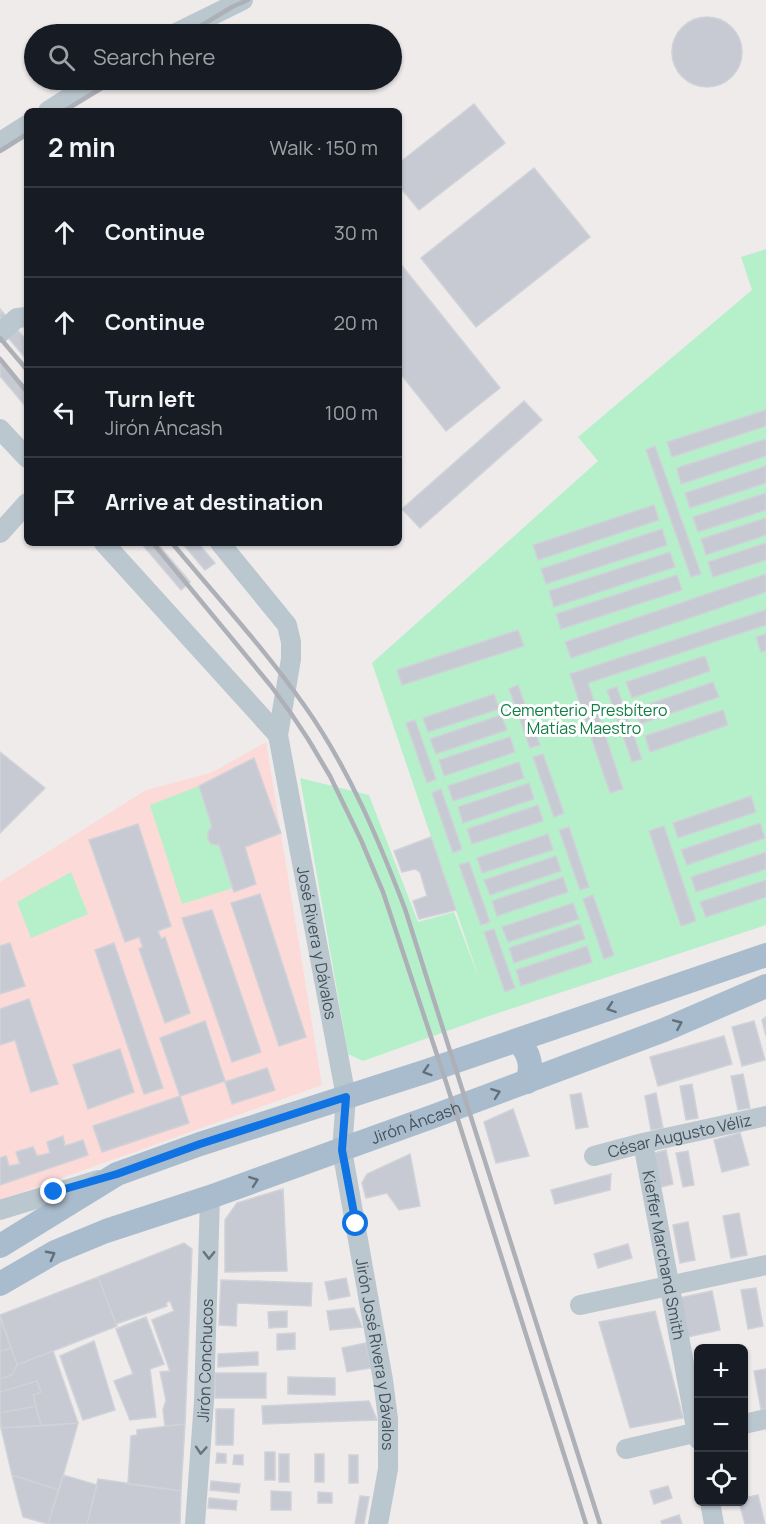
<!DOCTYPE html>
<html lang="en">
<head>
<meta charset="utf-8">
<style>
	body { margin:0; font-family:Manrope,sans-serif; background:#20242c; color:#f1f3f6 }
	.controls { position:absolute; right:18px; bottom:18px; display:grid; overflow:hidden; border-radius:9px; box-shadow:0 2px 4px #0004 }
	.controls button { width:54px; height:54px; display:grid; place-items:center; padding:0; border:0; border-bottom:2px solid #363941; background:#171b24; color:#f1f3f6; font:30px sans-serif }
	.stop { position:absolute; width:18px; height:18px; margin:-14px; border:4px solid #1073e4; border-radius:50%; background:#fff }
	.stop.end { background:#1073e4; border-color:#fff; box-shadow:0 2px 6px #0008 }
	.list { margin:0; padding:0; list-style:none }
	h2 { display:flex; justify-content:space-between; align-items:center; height:78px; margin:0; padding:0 24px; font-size:26px }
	h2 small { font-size:20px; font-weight:400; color:#9ea1a6 }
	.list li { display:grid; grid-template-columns:39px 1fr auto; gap:18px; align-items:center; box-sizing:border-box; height:90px; padding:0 24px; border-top:2px solid #363941 }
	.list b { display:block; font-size:22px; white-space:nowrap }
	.list p { margin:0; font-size:20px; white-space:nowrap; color:#9ea1a6 }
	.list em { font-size:20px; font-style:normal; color:#9ea1a6 }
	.icon { flex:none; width:33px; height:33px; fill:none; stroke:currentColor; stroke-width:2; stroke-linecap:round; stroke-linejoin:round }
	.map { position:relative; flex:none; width:766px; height:1524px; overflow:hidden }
	.search { position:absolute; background:#171b24; box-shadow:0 2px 4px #0004; left:24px; top:24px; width:378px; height:66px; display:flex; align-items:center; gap:15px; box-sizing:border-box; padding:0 21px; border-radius:33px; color:#9ea1a6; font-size:22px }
	.panel { position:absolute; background:#171b24; box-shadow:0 2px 4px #0004; left:24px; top:108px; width:378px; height:438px; border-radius:9px }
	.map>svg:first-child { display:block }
</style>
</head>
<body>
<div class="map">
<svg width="766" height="1524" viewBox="0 0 766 1524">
	<rect width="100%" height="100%" fill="#efebeb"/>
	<path fill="#fbdad8" d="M266 742 322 1085 0 1200V882L146 790 211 773Z"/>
	<path fill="#b6f0cb" d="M766 249V925L492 1015 363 1061 348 1054 300 778 369 795 418 922 454 912 480 981 372 663 598 461 578 437 752 290 741 257Z
		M199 786 233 888 182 904 150 805Z
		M71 872 88 914 31 938 17 902Z"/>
	<path fill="#c7cad2" stroke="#cfd2d8" stroke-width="1.5" d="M672 52a35 35 0 1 1 70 0a35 35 0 1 1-70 0Z
		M474 104 505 143 419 210 399 186V163Z
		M534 168 590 237 476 327 421 258Z
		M399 262 500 388 446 431 399 372Z
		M0 309 27 341V360L0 328Z
		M0 357 27 389V408L0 376Z
		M524 401 542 420 420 528 402 509Z
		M766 410V426L672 457 667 442Z
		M766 439V456L681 484 677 468Z
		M655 446 701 574 691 577 646 450Z
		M766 466V483L690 508 685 493Z
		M766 493V510L698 532 693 517Z
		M654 505 659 520 538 560 533 545Z
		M766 518V535L706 555 701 539Z
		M662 529 667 545 546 584 541 569Z
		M141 543H157L190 582 181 590Z
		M182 543H198L215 563 205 570Z
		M766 543V560L713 577 708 562Z
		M670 552 675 567 554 607 549 591Z
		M766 574V592L571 658 565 642Z
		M677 575 682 590 561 629 556 614Z
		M766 610V625L588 683 623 789 610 793 570 674Z
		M518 630 524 646 402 685 397 670Z
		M766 634V651L761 652 756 637Z
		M705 656 710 671 632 698 626 682Z
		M713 682 719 697 640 724 635 709Z
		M518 685 540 745 530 748 509 689Z
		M617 687 642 759 632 762 607 690Z
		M494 694 499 709 428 732 423 718Z
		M723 710 728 725 650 752 645 736Z
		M501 715 507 730 436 754 430 739Z
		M415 720 436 779 427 783 406 723Z
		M510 737 515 752 444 776 439 760Z
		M0 752 45 788 0 833Z
		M543 754 564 813 554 817 533 757Z
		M254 758 281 833 245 847 256 884 234 892 219 845 211 844 208 839V832L212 827 199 786Z
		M519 762 524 778 453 801 448 786Z
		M529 783 534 799 463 823 458 807Z
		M441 789 462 849 453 853 432 793Z
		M751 796 756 812 678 838 673 823Z
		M538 805 543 821 472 844 467 829Z
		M760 823 765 838 687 865 681 850Z
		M138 824 171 926 158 931 161 939 165 937 190 1013 165 1023 139 949 143 947 139 937 125 942 89 840Z
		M664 826 696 921 681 926 649 831Z
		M569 827 589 887 580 890 559 830Z
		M548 834 553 850 482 873 477 858Z
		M431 837 456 910 419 919 413 901 427 896 420 872 415 869 402 872 394 851Z
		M766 852V869L696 892 691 877Z
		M556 856 561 871 490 895 484 880Z
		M469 862 490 922 481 925 459 865Z
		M563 877 568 892 497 916 492 901Z
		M766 880V897L706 917 700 902Z
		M260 894 306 1037 279 1046 231 903Z
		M593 895 614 955 604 959 583 899Z
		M573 903 579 919 508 942 502 927Z
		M212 910 261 1052 232 1062 182 918Z
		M580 924 585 939 514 963 509 948Z
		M494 929 515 988 505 992 484 932Z
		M10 943 25 986 0 994V946Z
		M114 943 163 1088 144 1094 95 950Z
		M587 946 592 962 521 986 516 970Z
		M29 999 58 1084 31 1092 15 1040 0 1045V1009Z
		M766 1017V1036L762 1020Z
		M205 1021 225 1081 180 1096 160 1038Z
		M754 1021 765 1060 742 1066 732 1027Z
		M724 1036 732 1064 658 1086 650 1057Z
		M120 1049 134 1092 88 1109 73 1065Z
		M267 1068 275 1090 232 1104 225 1082Z
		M743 1074 750 1108 738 1110 731 1076Z
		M692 1084 698 1118 686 1120 680 1086Z
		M581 1093 588 1127 576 1129 570 1095Z
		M656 1093 663 1128 651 1130 645 1096Z
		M180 1096 189 1123 102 1152 93 1126Z
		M513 1109 529 1156 496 1163 484 1122Z
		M740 1133 749 1165 722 1172 714 1140Z
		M63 1136 65 1146 83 1140 88 1155 0 1185V1158L6 1156 9 1166 20 1164 16 1152 33 1147 37 1156 50 1153 47 1142Z
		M666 1150 673 1184 661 1187 654 1153Z
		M688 1151 694 1185 683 1187 676 1153Z
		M410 1154 420 1206 399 1210 387 1193 366 1198 362 1183 367 1174Z
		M611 1174 610 1190 555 1204 551 1190Z
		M283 1189 287 1271 225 1272V1220L237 1203Z
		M739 1213 747 1255 731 1258 723 1216Z
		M688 1222 695 1260 680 1263 673 1225Z
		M184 1243 192 1249 185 1424 165 1426 163 1410 166 1400 160 1372 170 1371 152 1320 174 1311 170 1301 166 1303 167 1306 116 1324 98 1277Z
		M628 1244 632 1258 598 1268 594 1254Z
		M98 1277 117 1326 17 1365 0 1315Z
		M346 1278 350 1296 329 1300 325 1282Z
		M221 1280 312 1283 311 1306 237 1303 236 1326 219 1325Z
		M756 1288 763 1326 748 1329 741 1290Z
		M712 1291 720 1330 687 1337 679 1298Z
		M354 1308 362 1327 330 1330 327 1311Z
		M287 1311V1327L269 1328 268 1312Z
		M655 1311 683 1418 630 1428 599 1322Z
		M0 1317 11 1348 0 1351Z
		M146 1317 164 1364 150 1369 156 1417 130 1420 114 1381 133 1374 116 1329Z
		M295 1333V1349L277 1350V1334Z
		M94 1341 115 1410 83 1420 60 1356Z
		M366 1343 371 1368 347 1372 342 1348Z
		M11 1348 17 1365 12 1375 0 1379V1351Z
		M53 1351 78 1423 41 1426 33 1395 41 1392 37 1381 0 1392V1379L12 1375 17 1365Z
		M258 1352V1365L218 1367V1354Z
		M766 1369V1409H761L754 1371Z
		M215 1373H266V1398H215Z
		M288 1377 335 1378V1395L288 1394Z
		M37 1381 41 1392 33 1395 36 1406 0 1413V1392Z
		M369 1401 377 1420 263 1424 262 1406Z
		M36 1406 41 1426 1 1428 0 1413Z
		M216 1409H234L233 1445H216Z
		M78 1423 59 1490 12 1475 1 1428Z
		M185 1424 181 1491 128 1484 131 1436 137 1435V1430Z
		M265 1452H275V1480H265Z
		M217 1453 226 1454V1463H216Z
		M279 1454H289V1482H279Z
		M315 1454H324V1482H315Z
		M234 1455H243V1465L233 1464Z
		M349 1455H358V1483H349Z
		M12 1475 59 1490 48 1524 23 1517Z
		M63 1475 97 1485 87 1524H48Z
		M98 1479 181 1491 180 1524H87Z
		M211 1481 240 1484 239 1493 210 1490Z
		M668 1486 672 1498 654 1504 650 1491Z
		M271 1491 291 1492V1510H271Z
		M318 1492 332 1493V1503H318Z
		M758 1495 765 1524H745L739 1502H744V1498Z
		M360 1496 369 1497 364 1524H355Z
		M209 1498 237 1501 236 1510 208 1508Z
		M679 1515 682 1524H662L661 1521Z"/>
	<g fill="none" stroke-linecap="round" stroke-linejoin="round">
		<g stroke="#bbc7cf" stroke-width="20">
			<path d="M174 34 243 0"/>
			<path d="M48 111 97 80"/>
			<path d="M0 142 27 125"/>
			<path d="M0 333 17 318 27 317"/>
			<path d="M0 429 27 458"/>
			<path d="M0 533 27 503"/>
			<path d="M104 543 278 735"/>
			<path id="s1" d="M220 543 287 625 291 642V659L278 735 346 1097 342 1150 383 1380 388 1419V1469L378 1524"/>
			<path id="s2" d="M643 1143 698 1439"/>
			<path id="s3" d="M594 1156 643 1143 766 1116"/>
			<path d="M0 1210 98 1180"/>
			<path d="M580 1305 766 1265"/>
			<path d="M744 1424 766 1419"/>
			<path d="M626 1449 698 1432"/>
			<path d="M710 1502 714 1524"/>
			<path id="s4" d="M195 1524 204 1401 210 1197"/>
		</g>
		<g stroke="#a9bccd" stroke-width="24">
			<path d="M517 1041C530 1052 533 1066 527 1082"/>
			<path d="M0 1246 117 1174 200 1144 424 1072 766 955"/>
			<path id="s5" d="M0 1284 55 1252 106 1231 210 1197 437 1115 664 1030 766 986"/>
		</g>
		<path stroke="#adb1b7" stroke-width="4.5" d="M187 34 232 7 248 0
			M64 111 115 80
			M0 151 27 134
			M0 338 27 370
			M0 359 27 392
			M153 543 271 686 290 712 308 739 330 776 361 840 383 892 446 1082 586 1524
			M172 543C216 596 264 648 304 705 348 767 378 838 405 909L600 1524"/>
	</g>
	<defs><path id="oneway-chevron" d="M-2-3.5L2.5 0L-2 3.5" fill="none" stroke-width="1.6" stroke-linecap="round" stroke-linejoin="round" transform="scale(1.5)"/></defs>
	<g stroke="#62707c">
		<use href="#oneway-chevron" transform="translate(611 1008) rotate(161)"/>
		<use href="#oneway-chevron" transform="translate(678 1024) rotate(-23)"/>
		<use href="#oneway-chevron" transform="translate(427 1071) rotate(162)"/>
		<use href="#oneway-chevron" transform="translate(496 1093) rotate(-20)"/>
		<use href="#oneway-chevron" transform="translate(254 1181) rotate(-20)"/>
		<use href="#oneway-chevron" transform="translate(51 1255) rotate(-28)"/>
	</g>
	<g stroke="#67747d">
		<use href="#oneway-chevron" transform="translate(209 1255) rotate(91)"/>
		<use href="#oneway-chevron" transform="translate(201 1450) rotate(94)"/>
	</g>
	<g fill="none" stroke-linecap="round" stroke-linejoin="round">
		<path stroke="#1073e4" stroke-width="8" d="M54 1192 117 1174 200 1144 346 1097 342 1150 356 1224"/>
	</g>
	<g text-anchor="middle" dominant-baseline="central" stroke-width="6" stroke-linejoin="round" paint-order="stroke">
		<g font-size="16" fill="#127d44" stroke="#fff">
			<text x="584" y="710">Cementerio Presbítero<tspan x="584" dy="18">Matías Maestro</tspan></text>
		</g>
		<g font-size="16" fill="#43505a" stroke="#fff">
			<text stroke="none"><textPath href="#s1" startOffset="429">José Rivera y Dávalos</textPath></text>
			<text stroke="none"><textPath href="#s5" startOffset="447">Jirón Áncash</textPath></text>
			<text stroke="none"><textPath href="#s3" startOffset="88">César Augusto Véliz</textPath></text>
			<text stroke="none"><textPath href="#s2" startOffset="114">Kieffer Marchand Smith</textPath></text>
			<text stroke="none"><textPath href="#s1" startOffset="846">Jirón José Rivera y Dávalos</textPath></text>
			<text stroke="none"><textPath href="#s4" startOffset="164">Jirón Conchucos</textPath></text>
		</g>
	</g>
</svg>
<div class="controls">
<button>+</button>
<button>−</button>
<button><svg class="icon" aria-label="locate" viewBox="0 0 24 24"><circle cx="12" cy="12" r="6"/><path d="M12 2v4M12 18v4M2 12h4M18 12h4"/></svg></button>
</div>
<div class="stop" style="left:356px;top:1224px"></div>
<div class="stop end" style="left:54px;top:1192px"></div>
<div class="search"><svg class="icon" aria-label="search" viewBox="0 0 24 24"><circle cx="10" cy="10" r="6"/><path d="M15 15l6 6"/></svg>Search here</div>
<section class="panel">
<h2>2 min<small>Walk · 150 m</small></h2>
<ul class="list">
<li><svg class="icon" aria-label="ahead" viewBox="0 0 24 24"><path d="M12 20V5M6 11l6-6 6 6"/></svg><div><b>Continue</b></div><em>30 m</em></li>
<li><svg class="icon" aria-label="ahead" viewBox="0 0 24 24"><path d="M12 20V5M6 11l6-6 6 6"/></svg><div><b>Continue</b></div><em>20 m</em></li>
<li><svg class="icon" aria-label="left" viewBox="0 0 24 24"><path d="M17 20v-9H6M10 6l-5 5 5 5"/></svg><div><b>Turn left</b><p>Jirón Áncash</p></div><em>100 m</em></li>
<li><svg class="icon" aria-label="arrive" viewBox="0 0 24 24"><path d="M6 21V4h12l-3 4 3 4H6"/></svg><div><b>Arrive at destination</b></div></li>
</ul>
</section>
</div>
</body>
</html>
